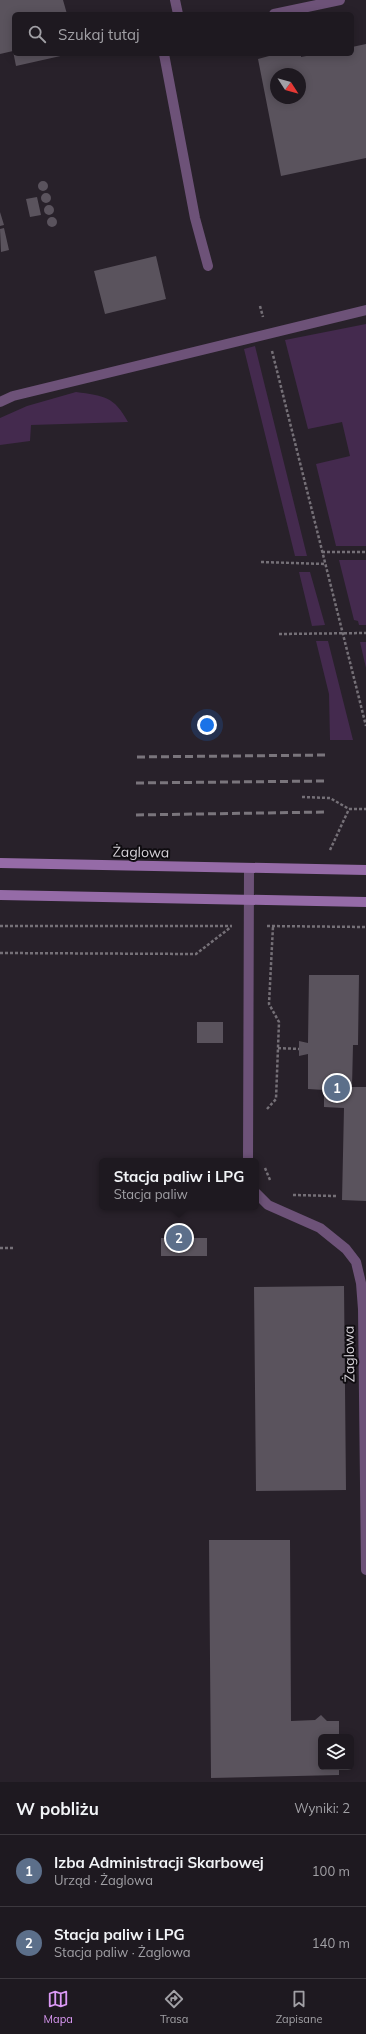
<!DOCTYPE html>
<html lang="pl">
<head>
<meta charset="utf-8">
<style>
	body { margin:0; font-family:Mulish,sans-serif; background:#2b262d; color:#f1f3f6 }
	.controls { position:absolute; right:12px; bottom:12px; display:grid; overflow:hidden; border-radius:6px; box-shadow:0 2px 10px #0003 }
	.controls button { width:36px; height:36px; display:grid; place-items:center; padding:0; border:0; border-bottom:1px solid #3c383e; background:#1e1920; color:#f1f3f6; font:20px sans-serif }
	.compass { position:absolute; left:270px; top:68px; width:36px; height:36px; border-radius:50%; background:#1e1920; box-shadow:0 2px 10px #0003; rotate:126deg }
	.you { position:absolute; left:207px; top:725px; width:14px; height:14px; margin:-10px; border:3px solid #fff; border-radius:50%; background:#1a73e8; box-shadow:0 0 0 6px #1a73e833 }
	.badge { display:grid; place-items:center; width:26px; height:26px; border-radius:50%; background:#db99f5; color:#fff; font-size:13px; font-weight:700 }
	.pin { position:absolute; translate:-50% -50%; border:2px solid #fff; box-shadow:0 1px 4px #0006 }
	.popup { position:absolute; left:99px; top:1158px; width:160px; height:52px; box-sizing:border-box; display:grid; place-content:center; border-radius:6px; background:#1e1920; filter:drop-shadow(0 1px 3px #0005); font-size:13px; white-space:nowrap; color:#a1a0a5 }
	.popup b { font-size:15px; color:#f1f3f6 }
	.popup::after { content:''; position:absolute; left:50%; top:100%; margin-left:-8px; border:8px solid transparent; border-top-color:#1e1920 }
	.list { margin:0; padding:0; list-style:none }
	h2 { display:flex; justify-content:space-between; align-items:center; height:52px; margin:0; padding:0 16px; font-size:17px }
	h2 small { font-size:13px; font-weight:400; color:#a1a0a5 }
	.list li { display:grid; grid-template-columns:26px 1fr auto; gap:12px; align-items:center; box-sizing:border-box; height:72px; padding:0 16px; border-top:1px solid #3c383e }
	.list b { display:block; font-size:15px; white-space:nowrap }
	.list p { margin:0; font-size:13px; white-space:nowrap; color:#a1a0a5 }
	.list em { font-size:13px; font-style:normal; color:#a1a0a5 }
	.icon { flex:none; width:22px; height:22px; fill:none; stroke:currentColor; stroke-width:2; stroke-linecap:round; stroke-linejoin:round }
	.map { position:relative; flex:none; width:366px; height:1782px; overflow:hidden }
	.search { position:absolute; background:#1e1920; box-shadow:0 2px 10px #0003; left:12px; right:12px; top:12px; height:44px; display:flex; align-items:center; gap:10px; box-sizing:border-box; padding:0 14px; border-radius:6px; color:#a1a0a5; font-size:15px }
	.sheet { height:196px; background:#1e1920 }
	nav { display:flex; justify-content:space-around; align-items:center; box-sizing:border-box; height:56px; border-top:1px solid #3c383e; background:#1e1920; font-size:11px; color:#a1a0a5 }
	nav a { display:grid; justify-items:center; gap:2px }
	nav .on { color:#db99f5 }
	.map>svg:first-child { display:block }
</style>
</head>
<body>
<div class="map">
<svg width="366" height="1782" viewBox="0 0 366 1782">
	<rect width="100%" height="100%" fill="#28212a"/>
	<path fill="#442a4e" d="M366 324V546H336L316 464 350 456 342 422 308 429 285 340Z
		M255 346 307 556H295L244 349Z
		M76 392C104 396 114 396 128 422L31 425 30 441 0 445V418L27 406Z
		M339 560H366V625H359L358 621 354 620Z
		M299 572H310L325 625 312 626Z
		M316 641H328L353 740H330L329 694Z
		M360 642H366V668Z"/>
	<path fill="#5a535d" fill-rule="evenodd" d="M0 0H63L67 14H14V54L65 55 16 66 13 51 0 54Z
		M366 44V158L281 176 258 59 269 56V54H301V57L317 54H352V47ZM276 74H300V98H276Z
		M38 186a5 5 0 1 1 10 0a5 5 0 1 1-10 0Z
		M41 198a5 5 0 1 1 10 0a5 5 0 1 1-10 0Z
		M37 197 41 215 30 217 26 199Z
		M44 210a5 5 0 1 1 10 0a5 5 0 1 1-10 0Z
		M0 212 4 225 0 226Z
		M47 222a5 5 0 1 1 10 0a5 5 0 1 1-10 0Z
		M4 228 9 250 1 252 0 229Z
		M156 256 166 299 105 314 94 271Z
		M309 975H359L358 1045H353L352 1087H366V1201L342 1200 344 1108 324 1107V1090L308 1089V1054L299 1056V1041L308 1043Z
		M197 1022H223V1043H197Z
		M161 1238H207V1256H161Z
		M344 1286 346 1490 256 1491 254 1287Z
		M209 1540H290L291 1721 315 1720 321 1715 327 1721H339V1737H321V1767H339V1775L211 1778Z"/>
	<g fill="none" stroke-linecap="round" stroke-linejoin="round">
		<path stroke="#757077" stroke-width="2.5" stroke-dasharray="3 2" stroke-linecap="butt" d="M260 306 263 317
			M272 351 366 726
			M322 552H366
			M261 562 325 564
			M279 634 366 633
			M302 797 330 798 349 809H366
			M330 850 349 809
			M0 926H232
			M267 926 366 927
			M0 953 196 954 231 927
			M278 1048 299 1049
			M267 1109 276 1099 279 1022 269 1004 273 926
			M265 1168 270 1180
			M293 1195 336 1196
			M0 1248H15"/>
		<path stroke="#6d5278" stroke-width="10" d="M175 0 178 14
			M274 14 340 0
			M164 54 195 218 208 266
			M0 402 13 396 366 310"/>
		<path stroke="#6d5278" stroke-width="10" d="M248 1161 249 868
			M256 1193 268 1205 320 1228 346 1249 356 1262 361 1283 363 1309 366 1570"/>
		<path stroke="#956ba7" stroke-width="10" d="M0 863 366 870
			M0 895 366 902"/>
		<path stroke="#7a757c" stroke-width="3" stroke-dasharray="8 4" stroke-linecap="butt" d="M137 757 325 755
			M136 783 325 781
			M136 815 326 812"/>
	</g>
	<g text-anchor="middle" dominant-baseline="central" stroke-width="4" stroke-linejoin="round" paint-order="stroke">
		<g font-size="14" fill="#d6d2d8" stroke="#0f0c10">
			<text transform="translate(141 852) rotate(1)">Żaglowa</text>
			<text transform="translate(349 1354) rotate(-91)">Żaglowa</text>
		</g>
	</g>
</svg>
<div class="controls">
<button><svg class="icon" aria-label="layers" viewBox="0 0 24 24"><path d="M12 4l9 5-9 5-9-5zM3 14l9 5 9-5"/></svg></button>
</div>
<svg class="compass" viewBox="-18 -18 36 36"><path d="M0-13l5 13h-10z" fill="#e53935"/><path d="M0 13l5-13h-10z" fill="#a1a0a5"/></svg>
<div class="you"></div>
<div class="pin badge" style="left:337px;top:1088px;background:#5c6f8a">1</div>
<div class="pin badge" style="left:179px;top:1238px;background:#5c6f8a">2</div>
<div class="popup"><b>Stacja paliw i LPG</b>Stacja paliw</div>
<div class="search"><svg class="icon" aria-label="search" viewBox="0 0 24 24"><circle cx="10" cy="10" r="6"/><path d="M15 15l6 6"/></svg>Szukaj tutaj</div>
</div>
<section class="sheet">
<h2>W pobliżu<small>Wyniki: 2</small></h2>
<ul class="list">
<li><span class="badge" style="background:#5c6f8a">1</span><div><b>Izba Administracji Skarbowej</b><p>Urząd · Żaglowa</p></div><em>100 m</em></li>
<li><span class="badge" style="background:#5c6f8a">2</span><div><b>Stacja paliw i LPG</b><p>Stacja paliw · Żaglowa</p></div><em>140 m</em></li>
</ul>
</section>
<nav>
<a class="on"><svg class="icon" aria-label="map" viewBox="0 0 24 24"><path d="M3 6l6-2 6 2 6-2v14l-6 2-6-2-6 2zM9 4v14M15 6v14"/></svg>Mapa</a>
<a><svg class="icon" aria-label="directions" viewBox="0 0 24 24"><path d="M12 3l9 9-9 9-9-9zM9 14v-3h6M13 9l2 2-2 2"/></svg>Trasa</a>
<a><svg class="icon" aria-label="saved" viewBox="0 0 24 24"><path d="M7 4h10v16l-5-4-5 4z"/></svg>Zapisane</a>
</nav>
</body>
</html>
